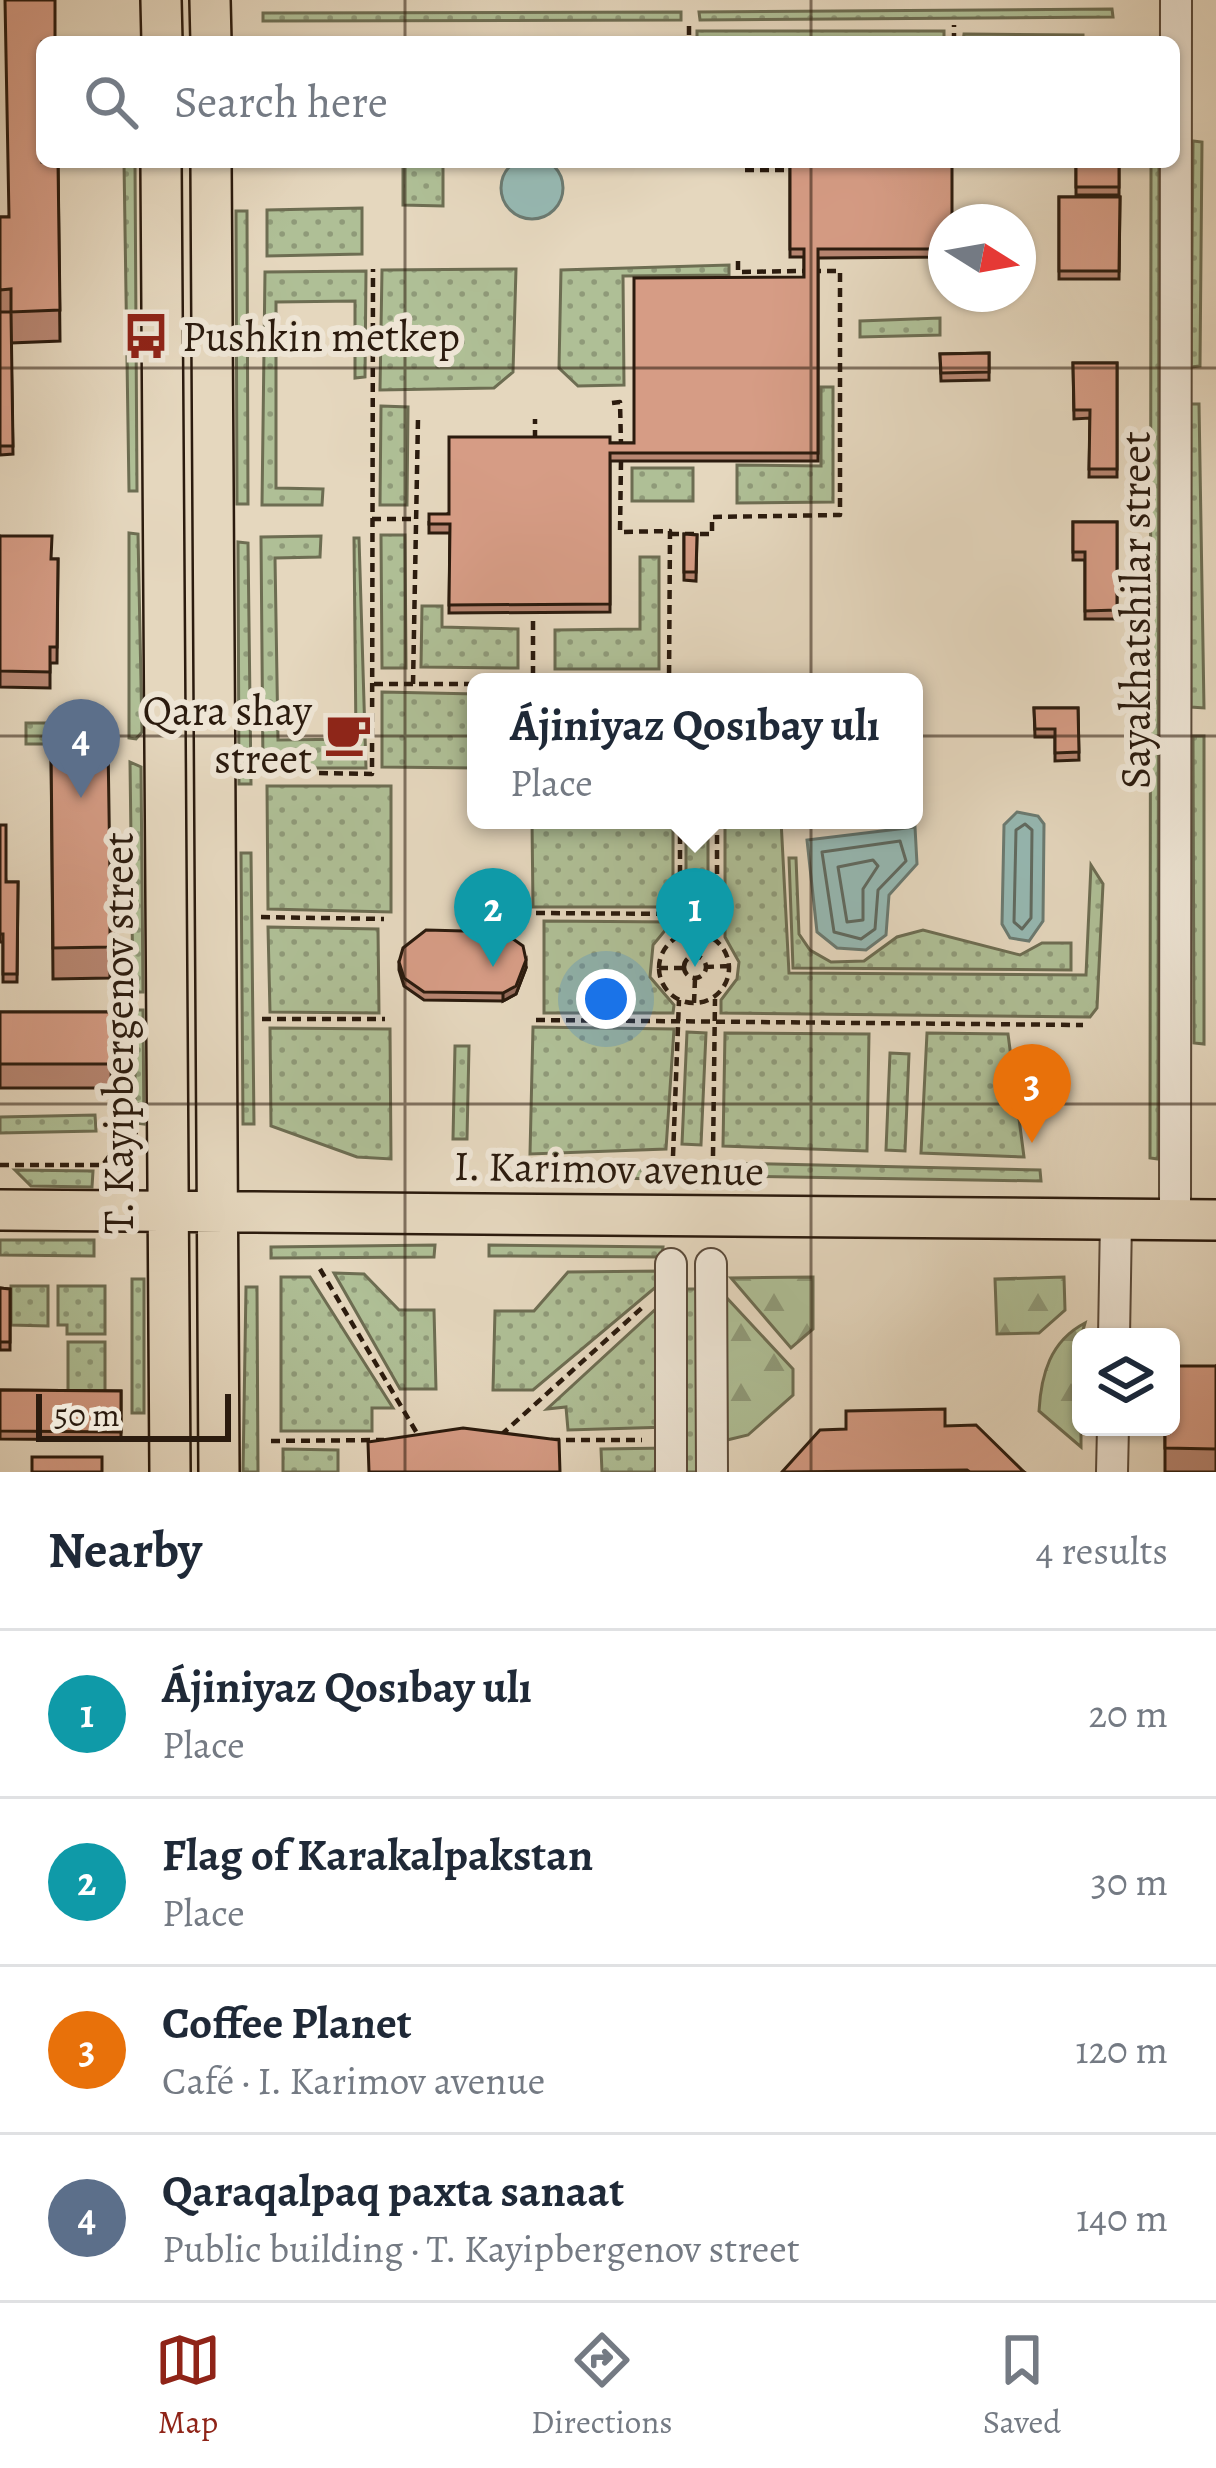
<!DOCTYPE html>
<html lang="en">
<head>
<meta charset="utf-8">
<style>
	body { margin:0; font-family:Alegreya,serif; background:#f2f2f3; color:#1f2937 }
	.controls { position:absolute; right:36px; bottom:36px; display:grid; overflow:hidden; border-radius:18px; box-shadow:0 3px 9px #0004 }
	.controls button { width:108px; height:108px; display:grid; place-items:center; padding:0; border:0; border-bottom:3px solid #e0e1e3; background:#fff; color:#1f2937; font:60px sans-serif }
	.compass { position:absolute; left:928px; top:204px; width:108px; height:108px; border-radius:50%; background:#fff; box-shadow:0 3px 9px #0004; rotate:101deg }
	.scale { position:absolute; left:36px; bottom:30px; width:195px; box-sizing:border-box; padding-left:12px; border:6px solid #2b1b0e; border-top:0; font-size:33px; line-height:42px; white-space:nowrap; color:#2b1b0e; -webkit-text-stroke:9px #eee5d5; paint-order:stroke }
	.you { position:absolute; left:606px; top:999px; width:42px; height:42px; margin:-30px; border:9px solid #fff; border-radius:50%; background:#1a73e8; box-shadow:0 0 0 18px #1a73e833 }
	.badge { display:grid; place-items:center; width:78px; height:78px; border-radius:50%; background:#8f2418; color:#fff; font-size:39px; font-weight:700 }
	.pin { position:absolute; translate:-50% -99px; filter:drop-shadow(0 3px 6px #0008) }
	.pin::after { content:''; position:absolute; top:63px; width:42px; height:36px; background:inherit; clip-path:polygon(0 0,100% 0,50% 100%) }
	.popup { position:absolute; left:467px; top:673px; width:456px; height:156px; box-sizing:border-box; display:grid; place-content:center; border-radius:18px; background:#fff; filter:drop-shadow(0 3px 9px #0005); font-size:39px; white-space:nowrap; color:#747a83 }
	.popup b { font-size:45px; color:#1f2937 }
	.popup::after { content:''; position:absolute; left:50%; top:100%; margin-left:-24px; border:24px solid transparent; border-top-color:#fff }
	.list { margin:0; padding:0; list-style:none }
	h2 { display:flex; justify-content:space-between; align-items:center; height:156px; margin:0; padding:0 48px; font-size:51px }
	h2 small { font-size:39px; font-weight:400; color:#747a83 }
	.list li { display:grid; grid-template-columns:78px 1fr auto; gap:36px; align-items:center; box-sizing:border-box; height:168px; padding:0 48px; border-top:3px solid #e0e1e3 }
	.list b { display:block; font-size:45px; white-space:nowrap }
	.list p { margin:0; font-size:39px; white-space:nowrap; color:#747a83 }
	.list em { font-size:39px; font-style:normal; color:#747a83 }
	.icon { flex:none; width:66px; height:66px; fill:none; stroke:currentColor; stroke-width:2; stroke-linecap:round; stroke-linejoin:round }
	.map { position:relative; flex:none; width:1216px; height:1472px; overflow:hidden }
	.search { position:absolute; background:#fff; box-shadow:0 3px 9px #0004; left:36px; right:36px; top:36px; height:132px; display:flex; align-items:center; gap:30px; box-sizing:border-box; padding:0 42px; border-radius:18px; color:#747a83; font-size:45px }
	.sheet { height:828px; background:#fff }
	nav { display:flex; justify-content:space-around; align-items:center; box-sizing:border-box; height:168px; border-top:3px solid #e0e1e3; background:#fff; font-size:33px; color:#747a83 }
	nav a { display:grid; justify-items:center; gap:6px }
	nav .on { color:#8f2418 }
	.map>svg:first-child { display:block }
</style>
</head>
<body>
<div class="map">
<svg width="1216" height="1472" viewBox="0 0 1216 1472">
	<defs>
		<pattern id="grass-dots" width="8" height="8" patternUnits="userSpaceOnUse" patternTransform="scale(3)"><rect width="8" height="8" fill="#afbf96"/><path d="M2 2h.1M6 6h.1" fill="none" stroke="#8f9a79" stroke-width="1.8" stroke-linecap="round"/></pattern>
		<pattern id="forest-firs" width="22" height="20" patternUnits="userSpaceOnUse" patternTransform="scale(3)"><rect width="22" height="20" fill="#afbf96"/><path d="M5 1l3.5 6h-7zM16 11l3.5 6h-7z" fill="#8f9a79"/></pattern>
	</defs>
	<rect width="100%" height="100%" fill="#e5d7be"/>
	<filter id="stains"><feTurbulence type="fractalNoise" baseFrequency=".00167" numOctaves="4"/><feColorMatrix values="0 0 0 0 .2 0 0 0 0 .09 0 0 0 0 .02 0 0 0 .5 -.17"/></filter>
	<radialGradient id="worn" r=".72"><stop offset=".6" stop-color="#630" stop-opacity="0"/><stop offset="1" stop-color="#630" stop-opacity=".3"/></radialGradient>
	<path fill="url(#grass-dots)" stroke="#6d6d52" stroke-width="3" d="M1112 9 1113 17 700 20 699 12Z
		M681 12V20L263 21V13Z
		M697 31H944V42H697Z
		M964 34 1083 35V42H963Z
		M1193 141 1202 142 1200 366 1191 367Z
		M124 162H135L137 491H129Z
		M1151 162H1159L1158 1159 1150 1158Z
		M403 165H443V206L403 205Z
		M362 208V254L267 256V210Z
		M236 211H247L248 504H237Z
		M729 265V275L623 276 624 385 578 386 559 368 561 270Z
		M516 269 513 372 494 388 380 390 382 270Z
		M366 271 365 377 355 378V301L276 302V488L323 489 322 505H262L265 272Z
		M940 318V335L860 337V321Z
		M821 387H833V502L737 503V465L821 466Z
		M1190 404H1199L1204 708 1191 707Z
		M381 406 408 407 407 505H380Z
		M632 468H693V501H632Z
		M129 533 138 534 142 732 136 739 129 738Z
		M381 535H405L406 668H382Z
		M321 536 320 557 275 558 278 740 356 739 354 538H359L366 768H263L261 537Z
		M238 542 248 543 251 784H239Z
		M640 557H659V669H555V630L640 629Z
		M422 606H442V627L518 629V668L421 667Z
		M382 692 476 694V768L382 767Z
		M26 723H113V744H26Z
		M1193 736H1204V1044L1194 1043Z
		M130 762 141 767 143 992H133Z
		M267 786H391V912L268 909Z
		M532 820H673V907H533Z
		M686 820H708V922L686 921Z
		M725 820H781L789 973 1086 975 1091 865 1103 884 1097 1008 1090 1017 721 1013V1000L737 979 739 962 725 937Z
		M241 853H251L254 1124H243Z
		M789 858H796L799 934 810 950 831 962 864 961 897 937 923 930 1020 955 1042 943H1071V970L793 968Z
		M544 921 672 922 653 945 650 977 674 1005 673 1013H544Z
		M268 927 378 929 379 1013 270 1012Z
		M135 1010H143L144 1124 135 1123Z
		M533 1027 674 1029 666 1149 530 1154Z
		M270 1028 390 1029 391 1159 357 1157 271 1126Z
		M687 1032 706 1033 701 1145 682 1144Z
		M725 1033 869 1034 867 1151 723 1146Z
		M927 1033 1008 1034 1024 1157 921 1153Z
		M455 1046H469L467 1139H453Z
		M890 1053 909 1054 905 1151 886 1150Z
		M95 1115 96 1131 0 1133V1117Z
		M724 1163 1040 1170 1041 1181 725 1176Z
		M541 1165H666L665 1179 544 1177Z
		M15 1170 93 1171 92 1187 31 1186Z
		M0 1240H94V1256L0 1255Z
		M435 1245 434 1257 271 1258V1247Z
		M489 1245 663 1247 662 1257 489 1256Z
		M663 1271 669 1276 533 1390H493L495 1311H534L568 1272Z
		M334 1273 364 1274 399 1310H434L436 1389H400Z
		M281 1277H310L393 1408H372V1431H281Z
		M132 1279H144V1413H132Z
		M11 1286H48V1326L11 1325Z
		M58 1286H105V1334H67V1325H58Z
		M246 1287H257L258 1472H243Z
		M680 1289H698L699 1472H682Z
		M670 1296 669 1427 568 1430 566 1407 547 1409Z
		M68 1342H105V1393H68Z
		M669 1448V1472H602L601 1449Z
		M283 1449 338 1450V1472H283Z"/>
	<path fill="url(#forest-firs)" stroke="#6d6d52" stroke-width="3" d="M813 1277V1329L791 1348 731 1278Z
		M1064 1277 1065 1310 1039 1333 997 1334 995 1279Z
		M726 1297 793 1369V1395L748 1435 727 1440Z
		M1085 1323 1081 1337V1447L1039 1411C1041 1375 1050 1341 1085 1323Z"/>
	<path fill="#96b9b3" stroke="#6b7a71" stroke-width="3" d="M501 188a31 31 0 1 1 62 0a31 31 0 1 1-62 0Z
		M1017 812 1038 816 1044 824 1043 921 1029 941 1010 938 1002 924 1004 825Z
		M915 827 917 864 889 895 886 935 866 950 837 948 817 932 807 840Z"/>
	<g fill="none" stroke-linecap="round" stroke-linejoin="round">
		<path stroke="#606a60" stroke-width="3" d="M1025 824 1032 830 1031 918 1022 929 1014 922 1016 830Z
			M900 841 906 861 878 890 875 929 861 939 834 932 822 852Z
			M873 860 878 866 863 889V920L847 922 838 867Z"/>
		<defs>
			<path id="minor" d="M1175 1220 1176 0
				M671 1264V1472
				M711 1264 712 1472
				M1114 1337 1116 1220
				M1112 1472 1113 1427"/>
			<path id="major" d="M161 0 162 42
				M210 0 211 42
				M161 162 170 1472
				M211 162 219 1472
				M0 1210 1216 1220"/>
		</defs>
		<use href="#minor" stroke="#5a4a3a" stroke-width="34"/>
		<use href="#major" stroke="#2b1b0e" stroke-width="44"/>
		<path stroke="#2b1b0e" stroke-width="4.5" stroke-dasharray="9 6" stroke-linecap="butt" d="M689 26V42
			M954 42V25
			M745 170H790
			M738 261V272L804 271
			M612 403 620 402 621 445
			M535 439V419
			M621 461 620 532 670 531 669 682
			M372 519H414
			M670 534H712V517L840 515V271H818
			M533 621V682
			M374 684H476
			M413 684 418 419
			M259 772 372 774 373 269
			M680 820V936
			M717 820V940
			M536 913 680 914
			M261 917 384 919
			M694 932V956
			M659 968a35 35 0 1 1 70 0a35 35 0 1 1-70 0Z
			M684 967a11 11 0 1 1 22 0a11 11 0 1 1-22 0Z
			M705 967 729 966
			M659 968H683
			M694 1003 695 979
			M262 1019H385
			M536 1020 1083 1025
			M673 1156 679 1000
			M713 1156 715 999
			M0 1165H103L126 1132H138
			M320 1269 418 1435
			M501 1435 644 1306
			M551 1440H642
			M271 1441 384 1440"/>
		<use href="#minor" stroke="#eee5d5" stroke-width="30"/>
		<use href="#major" stroke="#e5d7be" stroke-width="39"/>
	</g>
	<path fill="#b88672" stroke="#2b1b0e" stroke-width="3" d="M58 162 60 341 11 343 13 454 0 455V217H8Z
		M790 162 946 222V257L818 258V461H610V612L449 613 450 533H429V522L610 443H634L804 277V257H790Z
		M1076 162H1119V195H1076Z
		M1059 197H1120L1119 279H1059Z
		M989 353V380L941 381 940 354Z
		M1073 363H1117V477H1089L1090 418 1074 419Z
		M1073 522H1117V619H1085V560H1073Z
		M684 534 697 535 696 581 684 580Z
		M0 536 52 559H58L57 663H50V688L0 687Z
		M1034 708H1078L1079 760 1055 761V737H1035Z
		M51 745 110 877 116 904V935L110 934V978L53 979Z
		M0 825 6 882H18L17 982H3V942H0Z
		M399 962 526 968 516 994 503 1001 424 1000 404 986 399 970Z
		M0 1012H112L111 1088H0Z
		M0 1288 10 1289V1350H0Z
		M1216 1366V1472H1165V1427Z
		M0 1390 121 1391V1440L0 1439Z
		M945 1426 1024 1472H782Z"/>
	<path fill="#966d5d" stroke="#2b1b0e" stroke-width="3" d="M526 960V968L516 994 503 1001V993Z"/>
	<path fill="#d69c85" stroke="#2b1b0e" stroke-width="3" d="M5 0H55V42H42V162H58L60 310 11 312V289L0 290V217H9Z
		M790 162H952V222H946V249H818V453H610V604L449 605 450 524H429V514H449V437H610V443H634V278L804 277V249H790Z
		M1076 162H1119V187H1076Z
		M1059 197H1120L1119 271H1059Z
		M0 312H11L13 446H0Z
		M989 353V372L941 373 940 354Z
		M1073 363H1117V469H1089L1090 410H1074Z
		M1073 522H1117V610L1085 611V552H1073Z
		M684 534 697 535 696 572H684Z
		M0 536H52L51 559H58L57 647H50V672L0 671Z
		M1034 708H1078L1079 752 1055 753V729H1035Z
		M108 744 110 877H116V904H110V947L53 948 51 745Z
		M0 825H6V882H18L17 974H3V934H0Z
		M426 930 503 932 523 946 526 960 516 986 503 993 424 992 404 978 399 962 403 948Z
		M0 1012H112L111 1064H0Z
		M0 1288 10 1289V1342H0Z
		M1171 1366H1216V1449L1165 1448V1427H1171Z
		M0 1390 121 1391V1432L0 1431Z
		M945 1409V1426L976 1425 1024 1472H970L967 1470 782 1472 820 1430 846 1429V1411Z
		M463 1428 559 1440 560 1472H369L368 1442Z
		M32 1457H102V1472H32Z"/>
	<path fill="none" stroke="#2b1b0e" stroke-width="3" stroke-opacity="0.55" d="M405 0V42M811 0V42M405 162V1472M811 162V1472M0 368H1216M0 736H1216M0 1104H1216"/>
	<defs>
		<symbol id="bus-bare" viewBox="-9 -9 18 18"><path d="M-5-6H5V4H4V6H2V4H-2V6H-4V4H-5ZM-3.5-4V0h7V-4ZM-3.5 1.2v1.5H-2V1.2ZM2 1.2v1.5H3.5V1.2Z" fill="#8f2418" stroke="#eee5d5" stroke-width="2.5" paint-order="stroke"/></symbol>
		<symbol id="cafe-bare" viewBox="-9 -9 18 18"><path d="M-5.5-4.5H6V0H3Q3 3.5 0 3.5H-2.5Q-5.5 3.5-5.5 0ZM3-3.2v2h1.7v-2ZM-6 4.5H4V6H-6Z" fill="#8f2418" stroke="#eee5d5" stroke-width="2.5" paint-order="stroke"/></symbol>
	</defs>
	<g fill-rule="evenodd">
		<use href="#bus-bare" x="113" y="303" width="66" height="66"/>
		<use href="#cafe-bare" x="315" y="701" width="66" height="66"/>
	</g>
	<g text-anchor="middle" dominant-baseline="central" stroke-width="12" stroke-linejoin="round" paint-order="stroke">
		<g font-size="42" fill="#2b1b0e" stroke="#eee5d5" text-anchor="start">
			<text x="182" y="336">Pushkin metkep</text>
			<text x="312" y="710" text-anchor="end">Qara shay<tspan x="312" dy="48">street</tspan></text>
		</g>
		<g font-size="42" fill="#2b1b0e" stroke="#eee5d5">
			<text transform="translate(1135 610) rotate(-90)">Sayakhatshilar street</text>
			<text transform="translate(118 1033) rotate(-90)">T. Kayipbergenov street</text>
			<text transform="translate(609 1168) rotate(1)">I. Karimov avenue</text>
		</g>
	</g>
	<rect width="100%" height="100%" filter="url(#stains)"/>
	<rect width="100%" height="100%" fill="url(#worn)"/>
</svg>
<div class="controls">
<button><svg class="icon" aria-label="layers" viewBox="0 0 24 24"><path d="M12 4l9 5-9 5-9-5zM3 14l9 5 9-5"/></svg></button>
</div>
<svg class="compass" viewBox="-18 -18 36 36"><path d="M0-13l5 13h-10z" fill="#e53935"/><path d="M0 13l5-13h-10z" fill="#747a83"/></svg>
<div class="scale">50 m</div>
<div class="you"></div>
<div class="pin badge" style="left:695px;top:967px;background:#0f9aa8">1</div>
<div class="popup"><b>Ájiniyaz Qosıbay ulı</b>Place</div>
<div class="pin badge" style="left:493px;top:967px;background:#0f9aa8">2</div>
<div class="pin badge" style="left:1032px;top:1143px;background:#e8710a">3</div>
<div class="pin badge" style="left:81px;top:798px;background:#5c6f8a">4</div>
<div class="search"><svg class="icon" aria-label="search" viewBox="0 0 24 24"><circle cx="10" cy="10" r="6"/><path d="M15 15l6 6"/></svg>Search here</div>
</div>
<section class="sheet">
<h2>Nearby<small>4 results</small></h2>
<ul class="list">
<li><span class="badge" style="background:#0f9aa8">1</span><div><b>Ájiniyaz Qosıbay ulı</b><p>Place</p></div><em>20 m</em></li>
<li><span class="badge" style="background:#0f9aa8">2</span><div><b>Flag of Karakalpakstan</b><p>Place</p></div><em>30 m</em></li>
<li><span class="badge" style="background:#e8710a">3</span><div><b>Coffee Planet</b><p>Café · I. Karimov avenue</p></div><em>120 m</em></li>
<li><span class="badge" style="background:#5c6f8a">4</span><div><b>Qaraqalpaq paxta sanaat</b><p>Public building · T. Kayipbergenov street</p></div><em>140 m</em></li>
</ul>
</section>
<nav>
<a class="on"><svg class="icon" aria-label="map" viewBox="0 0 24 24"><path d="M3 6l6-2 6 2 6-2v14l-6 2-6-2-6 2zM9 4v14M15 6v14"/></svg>Map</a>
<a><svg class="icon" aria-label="directions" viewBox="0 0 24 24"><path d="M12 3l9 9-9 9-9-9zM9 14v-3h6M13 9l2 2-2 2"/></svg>Directions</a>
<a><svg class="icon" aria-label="saved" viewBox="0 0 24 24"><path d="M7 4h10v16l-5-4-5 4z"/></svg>Saved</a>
</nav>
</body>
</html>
